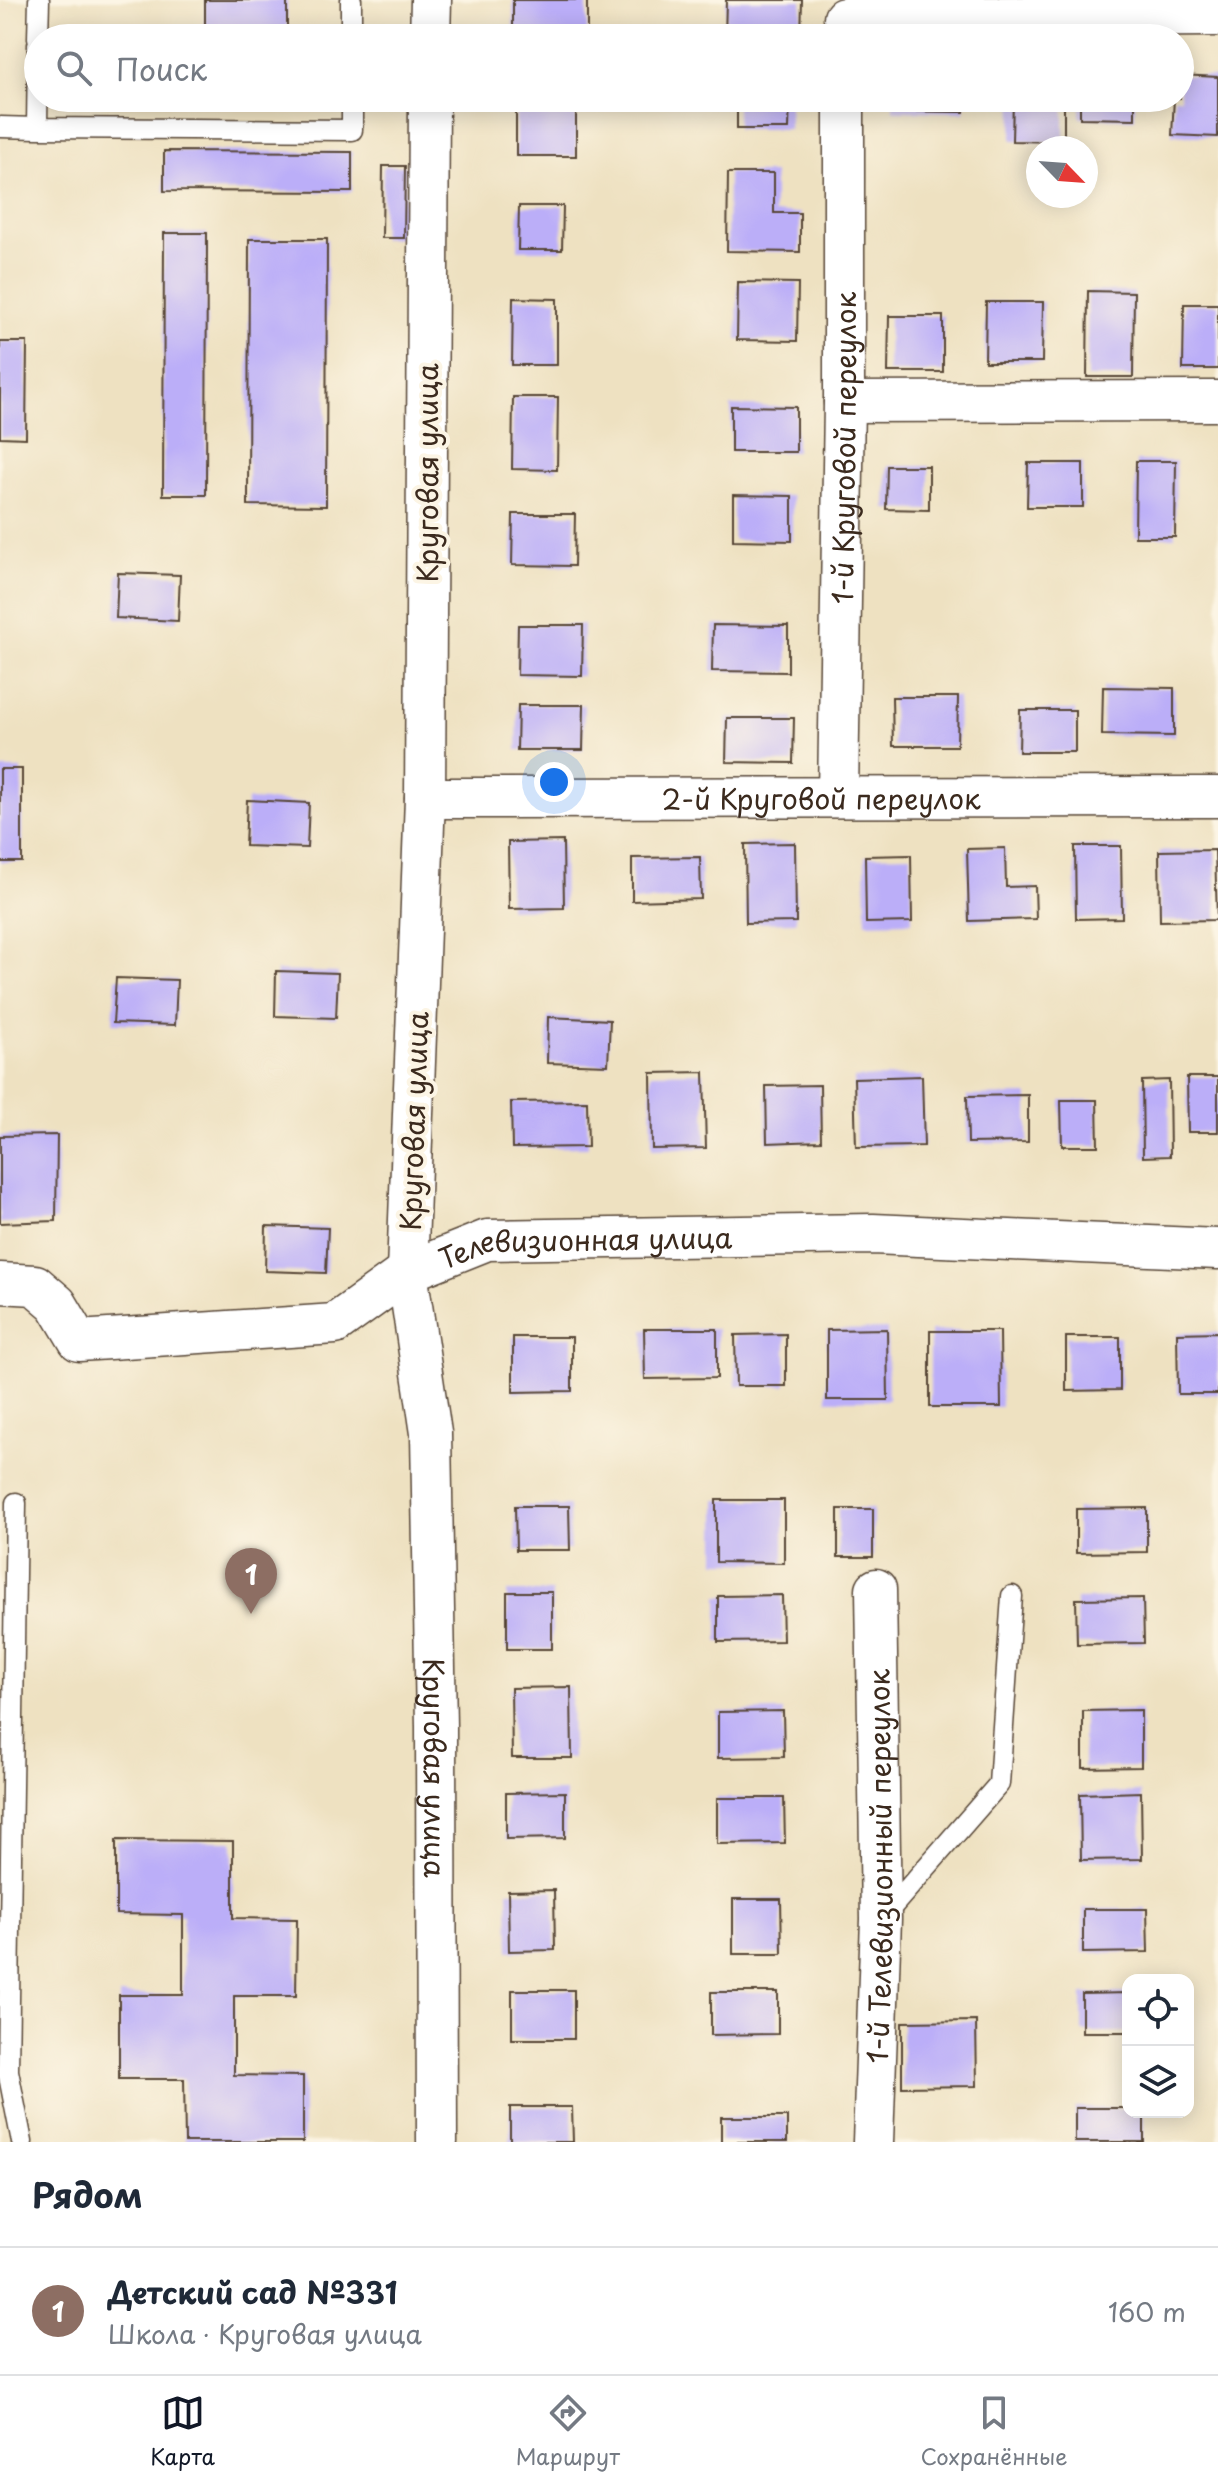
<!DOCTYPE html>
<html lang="ru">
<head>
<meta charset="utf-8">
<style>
	body { margin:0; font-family:"Playpen Sans",sans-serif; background:#f2f2f3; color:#1f2937 }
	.controls { position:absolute; right:24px; bottom:24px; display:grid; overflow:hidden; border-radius:16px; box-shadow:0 4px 20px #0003 }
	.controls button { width:72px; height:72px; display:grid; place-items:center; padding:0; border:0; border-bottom:2px solid #e0e1e3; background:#fff; color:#1f2937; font:40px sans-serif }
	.compass { position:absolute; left:1026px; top:136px; width:72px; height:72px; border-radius:50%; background:#fff; box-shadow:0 4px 20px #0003; rotate:115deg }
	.you { position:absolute; left:554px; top:782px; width:28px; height:28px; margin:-20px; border:6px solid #fff; border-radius:50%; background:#1a73e8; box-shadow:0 0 0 12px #1a73e833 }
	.badge { display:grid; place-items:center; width:52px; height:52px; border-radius:50%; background:#111827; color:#fff; font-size:26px; font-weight:700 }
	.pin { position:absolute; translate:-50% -66px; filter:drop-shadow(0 2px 4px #0008) }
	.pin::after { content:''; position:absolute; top:42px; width:28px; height:24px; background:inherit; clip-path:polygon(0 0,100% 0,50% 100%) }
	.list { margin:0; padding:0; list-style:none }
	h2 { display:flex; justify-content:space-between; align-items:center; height:104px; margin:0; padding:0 32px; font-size:34px }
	h2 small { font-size:26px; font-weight:400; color:#747a83 }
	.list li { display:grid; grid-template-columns:52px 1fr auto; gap:24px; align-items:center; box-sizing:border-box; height:128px; padding:0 32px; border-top:2px solid #e0e1e3 }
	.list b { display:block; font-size:30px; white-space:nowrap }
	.list p { margin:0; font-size:26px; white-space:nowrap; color:#747a83 }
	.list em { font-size:26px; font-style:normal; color:#747a83 }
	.icon { flex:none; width:44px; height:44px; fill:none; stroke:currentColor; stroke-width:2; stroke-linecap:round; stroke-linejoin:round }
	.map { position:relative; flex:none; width:1218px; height:2142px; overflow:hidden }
	.search { position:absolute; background:#fff; box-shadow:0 4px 20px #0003; left:24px; right:24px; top:24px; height:88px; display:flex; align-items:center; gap:20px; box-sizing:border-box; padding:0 28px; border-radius:44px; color:#747a83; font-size:30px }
	.sheet { height:232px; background:#fff }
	nav { display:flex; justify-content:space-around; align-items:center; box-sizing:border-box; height:112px; border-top:2px solid #e0e1e3; background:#fff; font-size:22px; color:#747a83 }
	nav a { display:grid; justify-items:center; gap:4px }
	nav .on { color:#111827 }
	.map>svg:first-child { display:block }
</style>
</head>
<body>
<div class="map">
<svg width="1218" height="2142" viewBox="0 0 1218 2142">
	<rect width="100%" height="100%" fill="#fcf5e5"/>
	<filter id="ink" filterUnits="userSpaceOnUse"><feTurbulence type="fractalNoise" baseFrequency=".0125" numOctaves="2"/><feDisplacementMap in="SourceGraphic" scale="16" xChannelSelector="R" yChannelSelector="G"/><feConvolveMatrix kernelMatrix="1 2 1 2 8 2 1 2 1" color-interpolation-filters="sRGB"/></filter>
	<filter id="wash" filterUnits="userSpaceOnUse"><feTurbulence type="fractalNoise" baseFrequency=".006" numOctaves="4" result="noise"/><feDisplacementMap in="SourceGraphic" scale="32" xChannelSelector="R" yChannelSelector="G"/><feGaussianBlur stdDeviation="1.8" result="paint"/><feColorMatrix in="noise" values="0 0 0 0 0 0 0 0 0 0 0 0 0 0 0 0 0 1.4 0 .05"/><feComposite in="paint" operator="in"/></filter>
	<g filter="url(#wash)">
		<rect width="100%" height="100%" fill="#eee1c1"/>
		<g id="blocks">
			<path fill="#bbaef8" d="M205 0H287V38H205Z
				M513 0H587V38H513Z
				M726 0H802L801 38H725Z
				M1180 75 1218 77V137L1172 135 1174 98H1180Z
				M737 98H790L789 129H737Z
				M893 98H965L964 112 893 111Z
				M1013 98H1064V142L1012 141Z
				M1080 98H1135V119L1080 118Z
				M516 100 576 101V156H516Z
				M164 151 352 152V192L164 191Z
				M383 166H405L404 238H382Z
				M728 173H774V213H800V252L727 251Z
				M519 206H563L562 250H518Z
				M164 233H207L206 495H163Z
				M249 239H327L326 506 248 505Z
				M738 282 798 283 797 341 737 340Z
				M1088 291 1134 292 1133 377H1087Z
				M513 298 557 299V365H512Z
				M986 302H1043L1042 362H985Z
				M1184 304H1218V369H1183Z
				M889 316H943V372H888Z
				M0 342H27L26 438 0 437Z
				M513 397H558L557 470 512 469Z
				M731 406 796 407V452H731Z
				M1136 461H1176L1175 537H1135Z
				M1028 463H1083V507H1027Z
				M887 466H929V510L886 509Z
				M733 495 792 496V541L733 540Z
				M513 514H575L574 566 512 565Z
				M118 573 180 575 178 621 116 618Z
				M518 625H583L582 676 517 675Z
				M713 625 788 626V672L712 671Z
				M1103 687 1174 688V736L1102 735Z
				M892 697H958L957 746H893Z
				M518 705H584L583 750H517Z
				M1020 710H1075V752H1019Z
				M727 718H794L793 763 726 762Z
				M0 769H22V862H0Z
				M247 800 309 803 307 848 245 846Z
				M563 841 564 908 509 909 508 842Z
				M795 843 796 922 746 923 745 844Z
				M1075 846H1121L1122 918 1076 919Z
				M1005 848 1006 887 1035 886 1036 919 969 921 967 849Z
				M1215 850 1217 920 1160 921 1159 851Z
				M911 855 912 922 866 923 865 856Z
				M700 857 701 899 632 901V858Z
				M276 971 338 973 336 1018 275 1016Z
				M116 978 177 980 175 1025 113 1023Z
				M548 1017 610 1020 608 1065 547 1063Z
				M704 1072 706 1148 652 1149 651 1073Z
				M922 1076 924 1146 856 1147 854 1078Z
				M1187 1077H1218V1132H1188Z
				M1169 1080 1170 1156 1143 1157 1142 1081Z
				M820 1085 821 1141 767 1143 766 1086Z
				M1028 1095V1142L968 1143 967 1096Z
				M1061 1100H1097L1098 1146H1062Z
				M587 1101 588 1147 512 1148 511 1102Z
				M57 1135 56 1221 0 1223V1136Z
				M266 1226 328 1228 326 1273 265 1271Z
				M644 1329H717V1378L645 1379Z
				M887 1329 888 1400H827V1330Z
				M930 1331H1000L1001 1407H930Z
				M1218 1332V1394H1178L1177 1333Z
				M786 1334V1386H736L735 1335Z
				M513 1337H572V1391L513 1392Z
				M1066 1337H1120V1390L1066 1391Z
				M716 1500H784V1563L716 1562Z
				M515 1506H569L570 1550H516Z
				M1147 1508V1552L1076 1553V1509Z
				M838 1509H873V1557H838Z
				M507 1592H552V1649H507Z
				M782 1595 783 1641 718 1642V1596Z
				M1143 1598 1144 1643 1077 1644 1076 1599Z
				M571 1687 572 1758H512L511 1688Z
				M1141 1710V1767L1083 1768V1711Z
				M783 1711 784 1757 718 1758V1712Z
				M565 1792V1838L506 1839V1793Z
				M1141 1792 1142 1859 1081 1860 1080 1794Z
				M717 1798H784L785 1843 717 1844Z
				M116 1840 233 1841V1918L297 1919 296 1996H234V2075L303 2076V2142H185L184 2079H119V1995H183V1915L116 1914Z
				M554 1890 555 1950 509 1951 508 1891Z
				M733 1899H781L782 1954H733Z
				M1083 1909H1147L1148 1952 1083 1953Z
				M512 1990H574V2039H512Z
				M711 1992H778V2034L711 2035Z
				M1128 1993V2032H1082V1994Z
				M976 2021 977 2086 902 2087V2022Z
				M510 2107H572L573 2142H510Z
				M1075 2108H1128V2112H1144V2142H1075Z
				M721 2117H787V2142H721Z"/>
		</g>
	</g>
	<g filter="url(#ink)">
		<use href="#blocks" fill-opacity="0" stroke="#564536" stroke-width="2"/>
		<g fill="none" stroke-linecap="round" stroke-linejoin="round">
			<defs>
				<path id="service" d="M351 0V38
					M38 38 39 0
					M38 45 37 128 352 130V98
					M0 127 37 128
					M16 1503 8 2071 22 2142
					M884 1916 999 1784 1012 1596"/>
				<g id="minor">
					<path d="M844 18 1218 16"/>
					<path d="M430 38 431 0"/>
					<path id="s1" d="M429 98 425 798 407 1272 431 1433 436 1727 437 2142"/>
					<path d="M844 402 1218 401"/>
					<path id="s2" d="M838 796 844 402V98"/>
					<path id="s3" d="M425 798 1218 797"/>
					<path id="s4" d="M0 1283 35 1285 57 1304 79 1341 335 1324 407 1272 487 1240 873 1234 1218 1249"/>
					<path id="s5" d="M873 2142 881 1919 876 1589"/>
				</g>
			</defs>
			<use href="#service" stroke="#564536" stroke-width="23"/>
			<use href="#minor" stroke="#564536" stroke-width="43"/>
			<use href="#service" stroke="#fff" stroke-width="20"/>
			<use href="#minor" stroke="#fff" stroke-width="40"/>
		</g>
	</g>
	<g text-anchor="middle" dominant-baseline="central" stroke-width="8" stroke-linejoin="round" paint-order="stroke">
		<g font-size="28" fill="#3b2a1e" stroke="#fcf5e5">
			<text stroke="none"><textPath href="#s2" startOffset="348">1-й Круговой переулок</textPath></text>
			<text transform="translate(426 473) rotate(-90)">Круговая улица</text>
			<text stroke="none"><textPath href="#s3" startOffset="396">2-й Круговой переулок</textPath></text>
			<text transform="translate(413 1121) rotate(-88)">Круговая улица</text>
			<text stroke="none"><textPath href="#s4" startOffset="636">Телевизионная улица</textPath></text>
			<text stroke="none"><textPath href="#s1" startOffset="1672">Круговая улица</textPath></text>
			<text stroke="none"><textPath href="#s5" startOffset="276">1-й Телевизионный переулок</textPath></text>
		</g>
	</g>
</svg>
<div class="controls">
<button><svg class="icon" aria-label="locate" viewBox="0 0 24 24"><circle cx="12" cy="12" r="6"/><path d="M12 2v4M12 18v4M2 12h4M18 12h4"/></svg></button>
<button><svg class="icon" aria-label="layers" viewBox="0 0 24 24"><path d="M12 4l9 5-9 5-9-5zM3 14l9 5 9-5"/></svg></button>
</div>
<svg class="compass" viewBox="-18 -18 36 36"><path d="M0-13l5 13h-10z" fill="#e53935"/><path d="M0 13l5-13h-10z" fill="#747a83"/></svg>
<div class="you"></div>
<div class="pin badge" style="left:251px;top:1614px;background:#8d6e63">1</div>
<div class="search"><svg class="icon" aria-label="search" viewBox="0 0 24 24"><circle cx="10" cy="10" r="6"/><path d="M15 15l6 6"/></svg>Поиск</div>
</div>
<section class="sheet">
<h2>Рядом<small></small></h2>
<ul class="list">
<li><span class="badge" style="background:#8d6e63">1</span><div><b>Детский сад №331</b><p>Школа · Круговая улица</p></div><em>160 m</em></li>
</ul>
</section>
<nav>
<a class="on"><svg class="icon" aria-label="map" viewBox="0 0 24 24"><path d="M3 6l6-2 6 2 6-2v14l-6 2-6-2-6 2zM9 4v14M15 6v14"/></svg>Карта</a>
<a><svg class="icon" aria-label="directions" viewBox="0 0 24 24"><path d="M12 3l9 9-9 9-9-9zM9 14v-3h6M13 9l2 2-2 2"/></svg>Маршрут</a>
<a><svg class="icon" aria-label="saved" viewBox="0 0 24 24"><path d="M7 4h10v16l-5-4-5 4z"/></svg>Сохранённые</a>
</nav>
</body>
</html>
